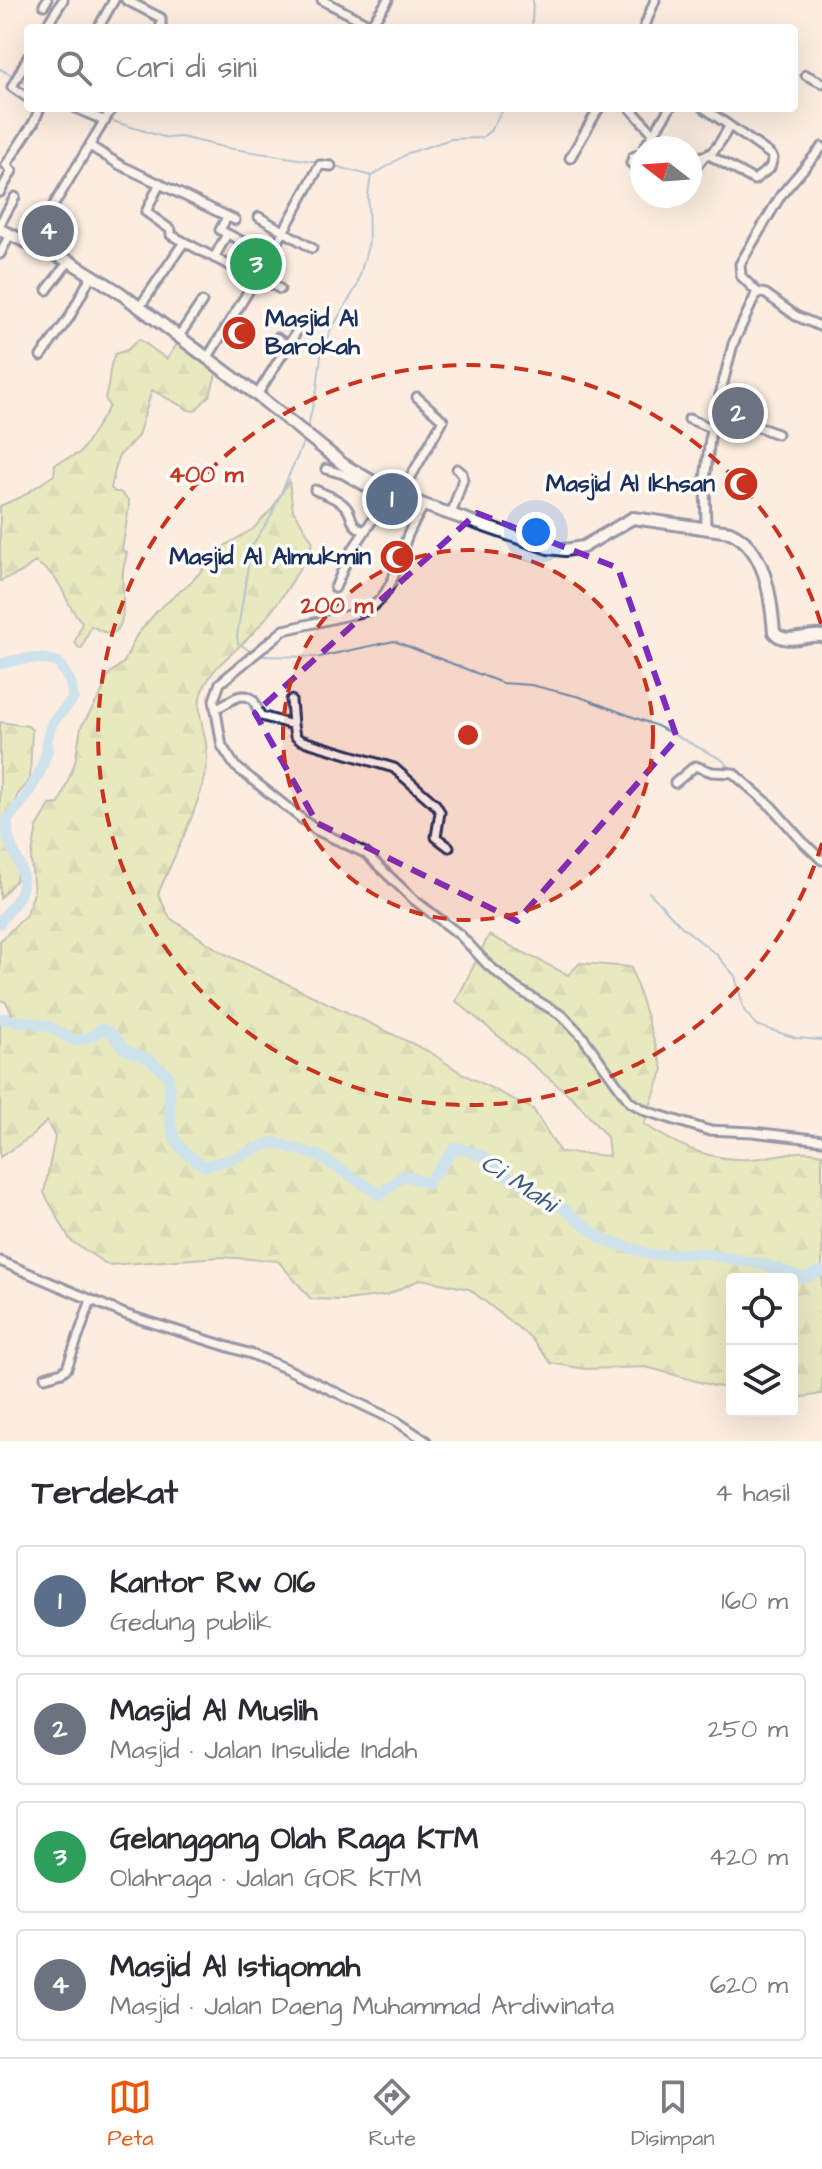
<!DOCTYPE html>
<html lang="id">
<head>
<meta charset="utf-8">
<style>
	body { margin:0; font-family:"Architects Daughter",sans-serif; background:#f7f7f7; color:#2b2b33 }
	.controls { position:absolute; right:24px; bottom:24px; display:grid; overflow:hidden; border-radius:8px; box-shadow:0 8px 32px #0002 }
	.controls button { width:72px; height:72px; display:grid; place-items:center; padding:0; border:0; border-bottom:2px solid #e1e1e2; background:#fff; color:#2b2b33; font:40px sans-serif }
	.compass { position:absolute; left:630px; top:136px; width:72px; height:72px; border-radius:50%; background:#fff; box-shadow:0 8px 32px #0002; rotate:287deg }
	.you { position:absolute; left:536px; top:532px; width:28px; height:28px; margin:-20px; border:6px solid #fff; border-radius:50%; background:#1a73e8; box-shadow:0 0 0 12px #1a73e833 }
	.badge { display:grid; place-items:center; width:52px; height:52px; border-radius:50%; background:#ea580c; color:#fff; font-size:26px; font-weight:700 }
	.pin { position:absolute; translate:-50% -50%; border:4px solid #fff; box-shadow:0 2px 8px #0006 }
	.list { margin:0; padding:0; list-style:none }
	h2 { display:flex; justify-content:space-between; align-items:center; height:104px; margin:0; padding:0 32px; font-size:34px }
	h2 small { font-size:26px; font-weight:400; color:#7c7c81 }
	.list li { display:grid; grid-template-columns:52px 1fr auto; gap:24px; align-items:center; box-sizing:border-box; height:112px; margin:0 16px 16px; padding:0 16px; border:2px solid #e1e1e2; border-radius:8px }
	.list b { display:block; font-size:30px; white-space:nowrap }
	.list p { margin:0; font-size:26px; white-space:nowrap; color:#7c7c81 }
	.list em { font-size:26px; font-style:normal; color:#7c7c81 }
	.icon { flex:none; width:44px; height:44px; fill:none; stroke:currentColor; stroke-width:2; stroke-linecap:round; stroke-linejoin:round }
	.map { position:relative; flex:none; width:822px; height:1441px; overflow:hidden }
	.search { position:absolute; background:#fff; box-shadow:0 8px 32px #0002; left:24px; right:24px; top:24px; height:88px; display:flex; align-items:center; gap:20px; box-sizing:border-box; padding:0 28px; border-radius:8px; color:#7c7c81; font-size:30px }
	.sheet { height:616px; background:#fff }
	nav { display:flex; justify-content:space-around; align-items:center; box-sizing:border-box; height:112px; border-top:2px solid #e1e1e2; background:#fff; font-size:22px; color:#7c7c81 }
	nav a { display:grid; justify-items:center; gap:4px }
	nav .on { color:#ea580c }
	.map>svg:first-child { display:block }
</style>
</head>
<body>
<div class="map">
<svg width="822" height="1441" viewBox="0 0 822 1441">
	<defs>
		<pattern id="forest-firs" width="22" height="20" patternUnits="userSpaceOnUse" patternTransform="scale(2)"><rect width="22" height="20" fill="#d2e499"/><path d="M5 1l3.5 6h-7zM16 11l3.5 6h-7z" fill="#b4c486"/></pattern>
	</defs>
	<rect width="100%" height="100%" fill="#fcede0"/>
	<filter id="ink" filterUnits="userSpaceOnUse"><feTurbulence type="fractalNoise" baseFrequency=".0125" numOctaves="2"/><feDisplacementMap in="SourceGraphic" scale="16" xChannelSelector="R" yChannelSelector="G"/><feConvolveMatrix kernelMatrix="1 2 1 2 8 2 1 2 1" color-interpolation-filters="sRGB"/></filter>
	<g filter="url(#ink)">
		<path fill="#fbe2d0" d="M227 235 268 256 255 277 215 257Z"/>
		<path fill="url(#forest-firs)" stroke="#768a7c" stroke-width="2" d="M139 339 167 359 179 341 217 371 210 395 195 411 189 410 152 390 138 436 118 457 111 488 115 492H120L129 501V507L122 550 127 552C126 559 124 564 123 571 121 585 128 624 115 632 108 636 98 629 91 626L82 648H79L75 642 82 622C60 600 69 582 35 562L20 573 0 581V506L21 497 54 475 55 464 80 453 109 407 105 397C112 380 106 372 115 354L127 350Z
			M289 481 293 510 313 542C298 576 271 617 243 643 225 660 215 665 203 689 192 710 210 739 207 761 203 802 174 855 158 894L170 918 223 953 430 1052 461 1073 533 1109 560 1152 609 1156 607 1137 574 1099 456 1001 489 935 568 975 580 963 631 967 663 1069 644 1124C680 1148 717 1164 761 1158 781 1155 802 1148 822 1154V1394L803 1397 792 1396V1279H732V1388L714 1386 646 1367 585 1369 551 1363 530 1337 469 1289 421 1279 387 1295 346 1300 311 1299 278 1261 220 1257 108 1265 71 1241 44 1193 55 1137 47 1121 32 1136 0 1157V1016L12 1014 6 1002 0 1000V941L26 915 34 893 31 860 37 827 50 805 59 804 75 762 81 727 100 696 109 674 124 662 136 636 157 611 192 581 226 545 253 529 272 509Z
			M0 722 28 726 32 730 30 779 17 796 7 840 18 867 16 880 0 898Z"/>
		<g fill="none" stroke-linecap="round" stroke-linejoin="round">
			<path stroke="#6593ba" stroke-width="2" d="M532 28 533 0
				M0 69 13 76
				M17 79 28 84
				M109 120 167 138 181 137 227 148 318 162
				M335 166 372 176 408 153 451 139 481 138 490 131 504 108
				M307 430 317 388 321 356 329 333 357 286 369 242 368 194 371 177
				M253 653 238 643 237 636 251 547 271 516 304 441
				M259 656 319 657 394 641 502 683 531 685 580 697 657 726 721 759 733 770
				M777 808 792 824
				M649 892 681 926 717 955 735 976 744 1010 756 1025 796 1038 822 1040"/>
			<path stroke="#97d6f8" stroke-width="11" d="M0 664C22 658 36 656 58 662L71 683 73 699 52 723 47 740V752L39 774 26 797 7 820C8 826 7 834 9 840 16 859 29 875 19 896 14 906 5 913 0 923
				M0 1018 48 1026 75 1041 93 1036 100 1029 110 1032 124 1049 149 1059 169 1076C172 1120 161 1142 205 1166L232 1159 273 1142 319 1156 381 1195 403 1175 427 1183 456 1147 483 1156 503 1174 564 1209 602 1239 653 1255 701 1253 762 1264 804 1278 822 1271"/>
			<defs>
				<path id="minor" d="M126 0 161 18V28
					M322 0 368 24 373 22 388 0
					M44 5 47 0
					M45 28 63 0
					M98 28 114 0
					M644 28 655 0
					M28 57 12 87 28 98
					M806 75 822 83
					M76 108 105 121
					M630 108 651 131 675 148
					M704 108 770 154 773 158 770 168 754 180 709 155
					M90 146 120 165 235 220
					M644 148 670 108
					M640 154 633 157 631 163 640 171
					M690 155C712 163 719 143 729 127
					M570 158 599 108
					M690 174 703 158
					M160 183 146 212 171 230V235L255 279
					M0 192 12 171 6 165 34 122 40 108
					M227 217 220 230 270 256
					M259 217 312 248
					M0 224 15 197
					M31 243 112 108
					M0 254 10 234
					M214 258 227 234
					M258 276 280 289
					M47 290 69 261
					M757 292 766 294 796 316 822 327
					M139 308 184 242
					M179 336 202 302
					M277 338 288 346
					M41 356 69 318 91 276
					M208 357 270 256 320 165 331 166
					M257 395 297 331
					M689 419 721 432 725 431 733 417 777 434
					M326 469 343 474 368 488 375 483
					M315 490C324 494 338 498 345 506 355 517 347 523 364 531
					M400 496 443 420 417 397
					M424 505C418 516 410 528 406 540 398 564 391 598 366 611L284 630 220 683 214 700 222 746 235 766 316 830 365 853 413 899 460 935 488 965 516 988 563 1016 582 1036 630 1102 646 1111 707 1130 752 1132 822 1140
					M451 515 463 479 462 473 457 469
					M706 528 705 479 711 430 733 344 757 292 741 276 740 264 781 195 822 147
					M335 588 349 555 391 492
					M291 700 293 725
					M215 708C227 706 239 689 252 699 256 702 257 711 261 716L293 725 295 736 300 740 394 768 436 805 440 812 436 837 449 847
					M675 783 695 766 712 772 733 773 771 806 802 841 822 860
					M0 1261 127 1315 251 1354 285 1368 396 1421 426 1441
					M45 1377 62 1372 67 1368 91 1300"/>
				<path id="secondary" d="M0 230 69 261 119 292 257 395 344 465 375 483 424 505 548 548 565 550 583 547 633 518 730 532C766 548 771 598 774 632 785 646 805 634 822 636"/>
			</defs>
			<use href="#minor" stroke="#1b2f5e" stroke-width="13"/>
			<use href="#secondary" stroke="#1b2f5e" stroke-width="16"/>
			<use href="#minor" stroke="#fdfcf7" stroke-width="7"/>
			<use href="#secondary" stroke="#fdfcf7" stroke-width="10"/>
		</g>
	</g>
	<path d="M0 0H822V1441H0ZM477 513 618 568 677 738 517 921 317 823 255 713Z" fill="#fcede0" fill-opacity=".55" fill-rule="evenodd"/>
	<path fill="none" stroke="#7b2cbf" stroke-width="6" stroke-dasharray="16 10" stroke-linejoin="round" d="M477 513 618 568 677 738 517 921 317 823 255 713Z"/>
	<circle cx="468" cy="735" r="185" fill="#c8321e" fill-opacity=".12"/>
	<g fill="none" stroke="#c8321e" stroke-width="4" stroke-dasharray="14 10">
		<circle cx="468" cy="735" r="185"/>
		<path d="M822 843A370 370 0 1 1 822 627"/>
	</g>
	<defs>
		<symbol id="mosque-disc" viewBox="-11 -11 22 22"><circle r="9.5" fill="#c8321e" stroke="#fdfcf7"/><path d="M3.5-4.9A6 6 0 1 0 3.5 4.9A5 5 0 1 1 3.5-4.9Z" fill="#fff"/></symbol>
	</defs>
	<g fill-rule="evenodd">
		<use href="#mosque-disc" x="219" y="313" width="40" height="40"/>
		<use href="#mosque-disc" x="721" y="464" width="40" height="40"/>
		<use href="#mosque-disc" x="377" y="537" width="40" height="40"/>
	</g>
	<g text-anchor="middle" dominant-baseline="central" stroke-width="7" stroke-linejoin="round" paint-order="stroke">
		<g font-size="24" font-weight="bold" fill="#1b2f5e" stroke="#fdfcf7" text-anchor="end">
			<text x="265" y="319" text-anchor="start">Masjid Al<tspan x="265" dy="28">Barokah</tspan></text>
			<text x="715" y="484">Masjid Al Ikhsan</text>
			<text x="371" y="557">Masjid Al Almukmin</text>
		</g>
		<g font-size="26" font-style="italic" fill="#3a5984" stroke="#fdfcf7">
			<text transform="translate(519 1183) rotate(33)">Ci Mahi</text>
		</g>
	</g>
	<circle cx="468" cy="735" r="12" fill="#c8321e" stroke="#fdfcf7" stroke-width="4"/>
	<g font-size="24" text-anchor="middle" font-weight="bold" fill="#c8321e" stroke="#fdfcf7" stroke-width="7" stroke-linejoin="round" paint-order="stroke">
		<text x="206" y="482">400 m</text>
		<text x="337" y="613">200 m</text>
	</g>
</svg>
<div class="controls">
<button><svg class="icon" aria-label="locate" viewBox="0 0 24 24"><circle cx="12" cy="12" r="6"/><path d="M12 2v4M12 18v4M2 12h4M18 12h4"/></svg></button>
<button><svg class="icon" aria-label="layers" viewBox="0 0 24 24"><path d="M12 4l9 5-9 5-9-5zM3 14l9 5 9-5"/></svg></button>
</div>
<svg class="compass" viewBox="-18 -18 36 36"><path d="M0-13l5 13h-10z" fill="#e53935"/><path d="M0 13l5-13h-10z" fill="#7c7c81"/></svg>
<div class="you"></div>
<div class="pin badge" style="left:392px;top:499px;background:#5c6f8a">1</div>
<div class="pin badge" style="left:738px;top:413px;background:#6b7280">2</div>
<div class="pin badge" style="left:256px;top:264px;background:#2e9e5b">3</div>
<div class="pin badge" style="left:48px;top:231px;background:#6b7280">4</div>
<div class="search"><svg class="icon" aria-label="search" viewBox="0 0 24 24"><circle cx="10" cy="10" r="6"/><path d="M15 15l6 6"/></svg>Cari di sini</div>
</div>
<section class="sheet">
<h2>Terdekat<small>4 hasil</small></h2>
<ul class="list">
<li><span class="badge" style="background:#5c6f8a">1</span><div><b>Kantor Rw 016</b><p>Gedung publik</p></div><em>160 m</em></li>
<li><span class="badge" style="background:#6b7280">2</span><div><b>Masjid Al Muslih</b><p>Masjid · Jalan Insulide Indah</p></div><em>250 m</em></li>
<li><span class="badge" style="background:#2e9e5b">3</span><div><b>Gelanggang Olah Raga KTM</b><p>Olahraga · Jalan GOR KTM</p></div><em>420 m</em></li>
<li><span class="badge" style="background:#6b7280">4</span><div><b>Masjid Al Istiqomah</b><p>Masjid · Jalan Daeng Muhammad Ardiwinata</p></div><em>620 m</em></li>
</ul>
</section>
<nav>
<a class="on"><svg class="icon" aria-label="map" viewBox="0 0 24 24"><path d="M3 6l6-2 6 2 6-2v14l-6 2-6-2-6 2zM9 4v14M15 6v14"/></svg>Peta</a>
<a><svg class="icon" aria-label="directions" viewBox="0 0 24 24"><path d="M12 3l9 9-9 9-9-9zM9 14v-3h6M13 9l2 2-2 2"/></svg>Rute</a>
<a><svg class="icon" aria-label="saved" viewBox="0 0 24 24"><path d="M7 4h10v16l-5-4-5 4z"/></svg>Disimpan</a>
</nav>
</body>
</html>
